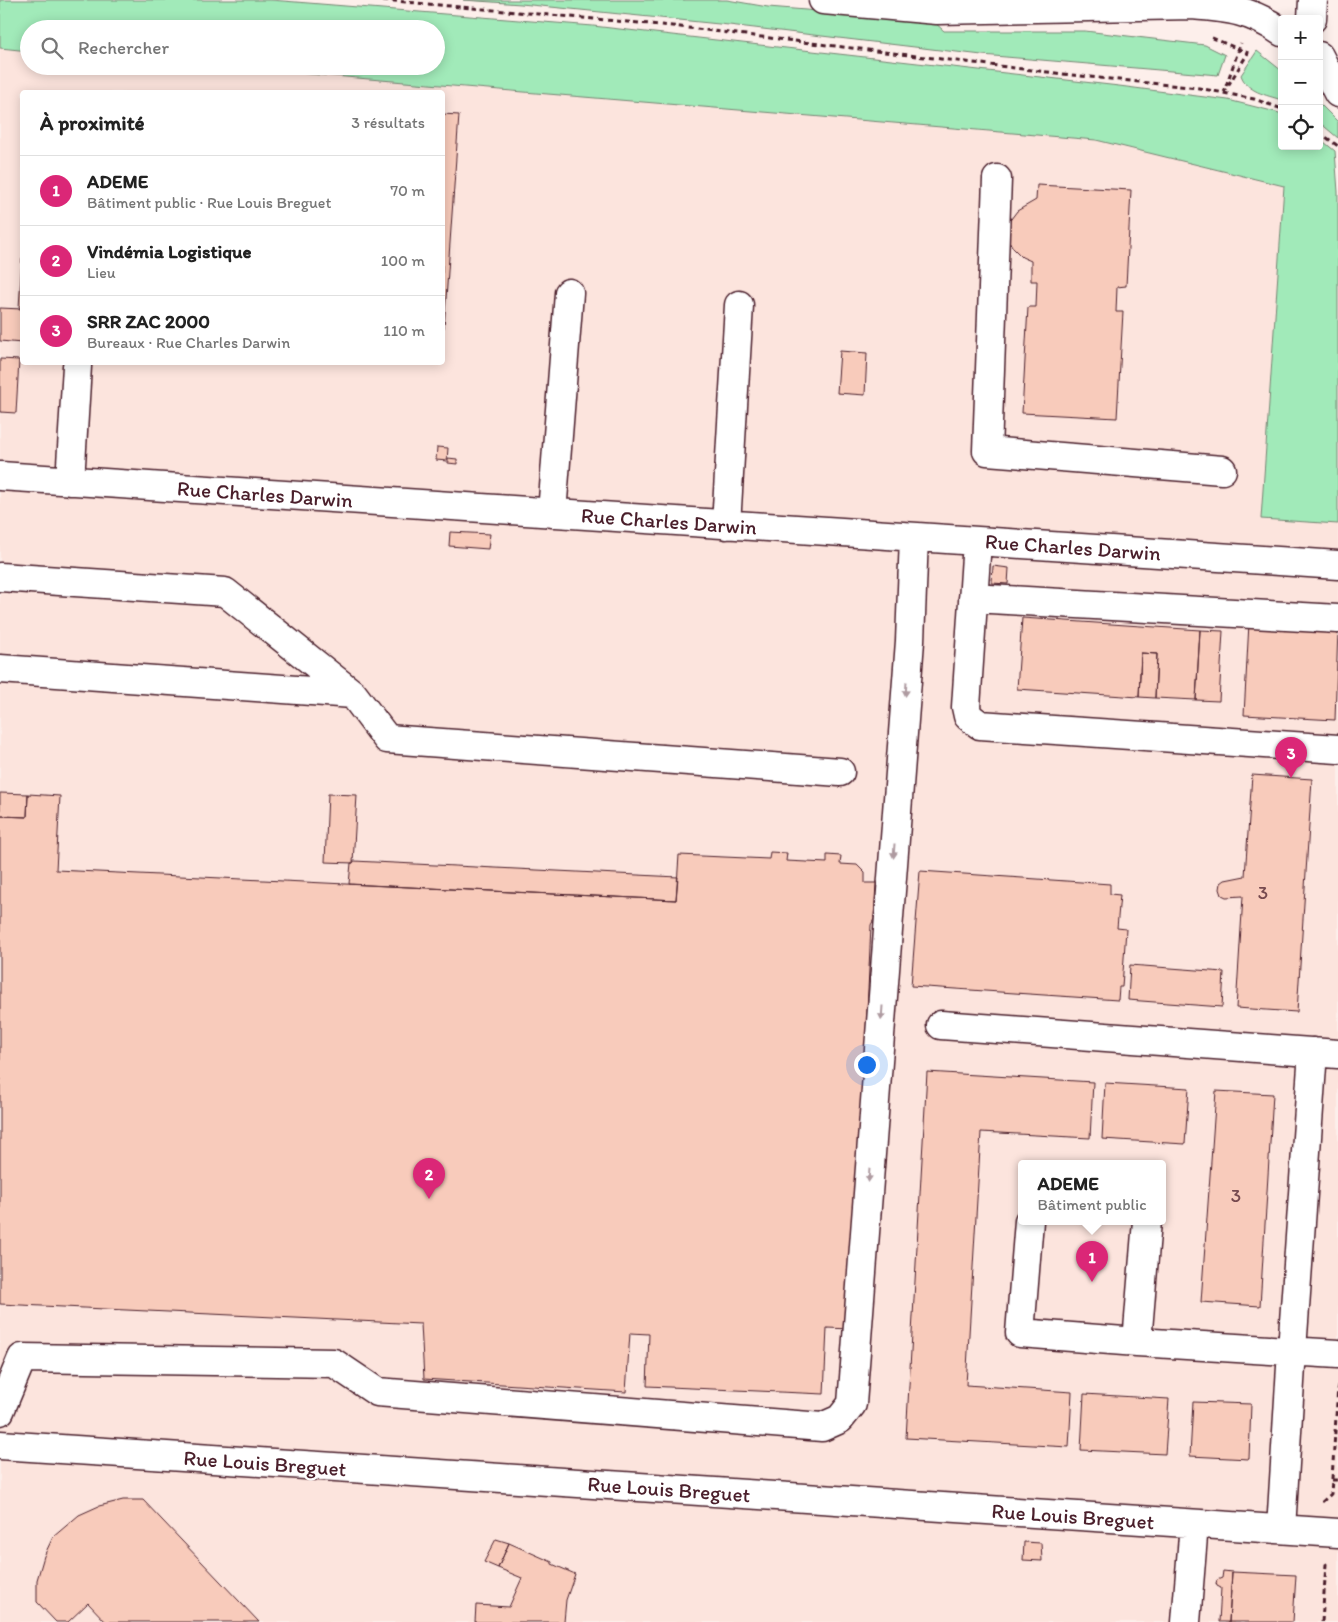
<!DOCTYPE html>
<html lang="fr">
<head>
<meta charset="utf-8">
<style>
	body { margin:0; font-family:Itim,sans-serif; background:#f2f2f2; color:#222 }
	.controls { position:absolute; right:15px; top:15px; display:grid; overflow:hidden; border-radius:5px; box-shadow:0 2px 12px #0003 }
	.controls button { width:45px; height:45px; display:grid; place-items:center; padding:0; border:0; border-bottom:1px solid #e0e0e0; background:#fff; color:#222; font:25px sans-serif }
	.you { position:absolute; left:866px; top:1064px; width:18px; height:18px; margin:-12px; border:4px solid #fff; border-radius:50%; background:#1a73e8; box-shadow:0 0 0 8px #1a73e833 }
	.badge { display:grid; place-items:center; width:32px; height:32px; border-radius:50%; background:#db2777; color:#fff; font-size:16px; font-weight:700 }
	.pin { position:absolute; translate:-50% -41px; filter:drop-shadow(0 1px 2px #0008) }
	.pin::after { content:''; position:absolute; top:26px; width:18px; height:15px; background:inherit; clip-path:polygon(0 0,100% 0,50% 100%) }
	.popup { position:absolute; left:1018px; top:1160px; width:148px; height:65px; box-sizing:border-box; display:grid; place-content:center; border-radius:5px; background:#fff; filter:drop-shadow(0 1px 4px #0005); font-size:16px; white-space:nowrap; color:#767676 }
	.popup b { font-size:19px; color:#222 }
	.popup::after { content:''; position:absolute; left:50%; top:100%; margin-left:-10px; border:10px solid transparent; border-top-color:#fff }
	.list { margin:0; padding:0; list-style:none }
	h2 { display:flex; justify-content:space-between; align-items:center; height:65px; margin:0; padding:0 20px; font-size:21px }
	h2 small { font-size:16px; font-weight:400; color:#767676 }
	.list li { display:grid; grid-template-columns:32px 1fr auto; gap:15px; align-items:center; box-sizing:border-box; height:70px; padding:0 20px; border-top:1px solid #e0e0e0 }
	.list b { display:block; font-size:19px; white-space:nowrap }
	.list p { margin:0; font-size:16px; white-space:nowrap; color:#767676 }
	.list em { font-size:16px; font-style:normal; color:#767676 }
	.icon { flex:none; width:28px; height:28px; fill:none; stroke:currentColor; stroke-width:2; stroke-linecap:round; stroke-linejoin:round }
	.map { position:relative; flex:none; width:1338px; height:1622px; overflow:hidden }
	.search { position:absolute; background:#fff; box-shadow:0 2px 12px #0003; left:20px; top:20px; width:425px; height:55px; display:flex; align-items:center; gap:12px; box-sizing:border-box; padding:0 18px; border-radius:28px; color:#767676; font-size:19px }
	.panel { position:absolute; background:#fff; box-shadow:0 2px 12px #0003; left:20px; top:90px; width:425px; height:275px; border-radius:5px }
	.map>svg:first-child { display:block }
</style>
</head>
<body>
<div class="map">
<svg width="1338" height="1622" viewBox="0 0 1338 1622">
	<rect width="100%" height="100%" fill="#fdefeb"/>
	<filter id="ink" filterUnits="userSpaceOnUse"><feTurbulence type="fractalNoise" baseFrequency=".02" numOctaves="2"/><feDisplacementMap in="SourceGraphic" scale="10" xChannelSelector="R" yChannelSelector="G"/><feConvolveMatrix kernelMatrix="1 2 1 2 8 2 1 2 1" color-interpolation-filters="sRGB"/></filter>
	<g filter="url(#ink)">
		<path fill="#fce4dd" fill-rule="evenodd" d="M0 48 29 51V66H214L1096 140 1284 186 1261 519 1338 524V1622H0ZM22 92H442V362H22ZM1022 1163H1162V1221H1022Z"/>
		<path fill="#a1eab9" stroke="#768472" d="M0 0H271L593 26 1119 86 1228 100 1276 112 1282 114V146H1319V138L1335 151 1338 192V524L1261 519 1284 186 1096 140 214 66H436V29H29V51L0 48Z
			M463 0H727L768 7 932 20 944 31H1085L1205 45 1225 55 1218 75 982 55 729 25 521 4Z
			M1257 51 1282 71V100C1266 95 1247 92 1241 75Z
			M1319 103 1338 122V138L1319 122Z"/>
		<path fill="#f8cbbb" stroke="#4a1f2b" d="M442 114 459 115 444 328H442Z
			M1037 185 1131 190 1126 286 1117 287 1116 312H1123L1117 418 1022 413 1028 307H1036L1037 281H1031V261L1022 257 1013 248 1007 237 1008 223 1017 211 1036 200Z
			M22 258V308H19Z
			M0 308 22 309V343L0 341Z
			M840 351 867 353 865 395 837 393Z
			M0 359 19 360 16 413 0 412Z
			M437 447 448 448 447 461 436 460Z
			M448 458 457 459V464L448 463Z
			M450 532 490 534 488 549 449 546Z
			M993 566 1009 568 1008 584 992 583Z
			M1022 618 1200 630 1196 700 1155 698 1157 654 1141 653 1139 697 1017 689Z
			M1249 623 1338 628 1335 720 1244 715Z
			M1200 630 1223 631 1219 701 1196 700Z
			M1141 653 1157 654 1155 698 1139 697Z
			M1252 775 1312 779 1297 1012 1236 1008 1243 896 1226 897 1222 895 1220 889 1221 883 1225 880 1245 876Z
			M0 793 28 794 27 817 0 816Z
			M28 794 60 796 56 870 676 900 679 855 769 859 770 852 787 853 786 861 827 863V855L841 856 840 864 857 865 865 873V883H876L874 919 871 925 865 1056H867L851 1329 827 1328 824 1394 647 1386 649 1334 630 1333 626 1392 424 1379 421 1324 0 1304V816L27 817Z
			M328 794 357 795 353 863 325 862Z
			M354 861 678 877 676 900 349 884 351 863H353Z
			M920 871 1110 884V894L1120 895 1117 928 1126 929 1122 987H1119L1118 1000 911 986Z
			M1130 965 1224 972 1222 1007 1128 1000Z
			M927 1072 1093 1082 1090 1138 981 1132 966 1385 1072 1392 1069 1447 906 1438Z
			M1105 1083 1189 1088 1185 1144 1102 1139Z
			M1216 1091 1273 1094 1260 1306 1201 1302Z
			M1084 1394 1169 1399 1165 1454 1081 1450Z
			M1193 1402 1251 1404 1249 1459 1190 1456Z
			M123 1500H143L259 1622H106L88 1603 68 1622H56L37 1602V1580L44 1556 53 1537 79 1515 99 1506Z
			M496 1539 509 1543 498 1568 484 1562Z
			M1024 1542 1041 1543 1042 1561 1023 1560Z
			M509 1543 552 1562V1564L575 1574 566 1600 564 1622H475L476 1605 509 1607 522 1578 498 1568Z
			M1223 1571 1232 1572 1229 1622H1219L1221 1588 1217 1586 1216 1583 1217 1580 1222 1578Z
			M1232 1572 1296 1575 1293 1622H1229Z"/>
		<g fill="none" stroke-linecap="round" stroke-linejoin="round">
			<defs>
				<path id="minor" d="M997 179 987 451 1222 470
					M0 476 1338 565
					M70 481 77 366
					M552 513 569 293
					M726 525 739 305
					M977 541 966 707 968 716 980 725 1338 749
					M0 577 225 592 353 694
					M973 598 1338 619
					M0 669 353 694 387 739 840 772
					M941 1025 1338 1054
					M1029 1221 1020 1333 1137 1342 1338 1354
					M1137 1342 1147 1221
					M0 1411 22 1358 334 1363 377 1392 822 1427 840 1419 852 1404 910 641 914 537
					M0 1445 1338 1533
					M1281 1529 1292 1350 1313 1052
					M1186 1622 1194 1524"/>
				<path id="major" d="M823 0 937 10 1192 5C1229 8 1251 10 1282 32
					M1312 19 1313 0
					M1319 56 1338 93"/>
			</defs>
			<use href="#minor" stroke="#4a1f2b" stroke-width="31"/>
			<use href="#major" stroke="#4a1f2b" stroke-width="31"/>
			<path stroke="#4a1f2b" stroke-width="3" stroke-dasharray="5 4" stroke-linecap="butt" d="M383 0 672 26 1080 76 1199 88 1254 99 1282 109
				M1212 38 1248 53 1224 92
				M1226 86 1241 43
				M1319 132 1338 146
				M1332 1480H1338
				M1322 1502 1331 1494 1338 1386
				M1322 1622 1326 1564 1324 1561"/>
			<use href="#minor" stroke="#fff" stroke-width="28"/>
			<use href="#major" stroke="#fff" stroke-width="28"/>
		</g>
		<defs><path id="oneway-solid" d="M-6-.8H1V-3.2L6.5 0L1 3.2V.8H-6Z" transform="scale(1.25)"/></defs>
		<g fill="#ae9aa0">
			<use href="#oneway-solid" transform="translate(906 689) rotate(94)"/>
			<use href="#oneway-solid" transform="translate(894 851) rotate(94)"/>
			<use href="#oneway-solid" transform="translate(882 1013) rotate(94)"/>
			<use href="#oneway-solid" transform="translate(869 1175) rotate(94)"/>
		</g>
	</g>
	<g text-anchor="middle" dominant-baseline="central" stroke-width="4.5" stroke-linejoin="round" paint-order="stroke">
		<g font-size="19" fill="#764a4f">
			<text x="1263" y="892">3</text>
			<text x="1236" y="1195">3</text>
		</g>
		<g font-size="21" fill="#4a1f2b" stroke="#fff">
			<text transform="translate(265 494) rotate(4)">Rue Charles Darwin</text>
			<text transform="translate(669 521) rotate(4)">Rue Charles Darwin</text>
			<text transform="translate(1073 547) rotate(4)">Rue Charles Darwin</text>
			<text transform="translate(265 1463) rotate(4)">Rue Louis Breguet</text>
			<text transform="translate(669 1489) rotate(4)">Rue Louis Breguet</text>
			<text transform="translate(1073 1516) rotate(4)">Rue Louis Breguet</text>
		</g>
	</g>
</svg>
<div class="controls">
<button>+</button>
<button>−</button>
<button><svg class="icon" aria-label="locate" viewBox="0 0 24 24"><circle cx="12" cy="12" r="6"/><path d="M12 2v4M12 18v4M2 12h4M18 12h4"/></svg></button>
</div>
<div class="you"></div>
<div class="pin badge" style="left:1092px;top:1282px">1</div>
<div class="popup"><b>ADEME</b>Bâtiment public</div>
<div class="pin badge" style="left:429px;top:1199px">2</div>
<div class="pin badge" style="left:1291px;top:778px">3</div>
<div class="search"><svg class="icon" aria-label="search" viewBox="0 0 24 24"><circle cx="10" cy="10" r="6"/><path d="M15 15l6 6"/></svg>Rechercher</div>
<section class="panel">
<h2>À proximité<small>3 résultats</small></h2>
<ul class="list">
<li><span class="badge">1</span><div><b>ADEME</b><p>Bâtiment public · Rue Louis Breguet</p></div><em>70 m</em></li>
<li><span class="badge">2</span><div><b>Vindémia Logistique</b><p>Lieu</p></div><em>100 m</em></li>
<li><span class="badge">3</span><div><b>SRR ZAC 2000</b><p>Bureaux · Rue Charles Darwin</p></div><em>110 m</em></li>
</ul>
</section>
</div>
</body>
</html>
